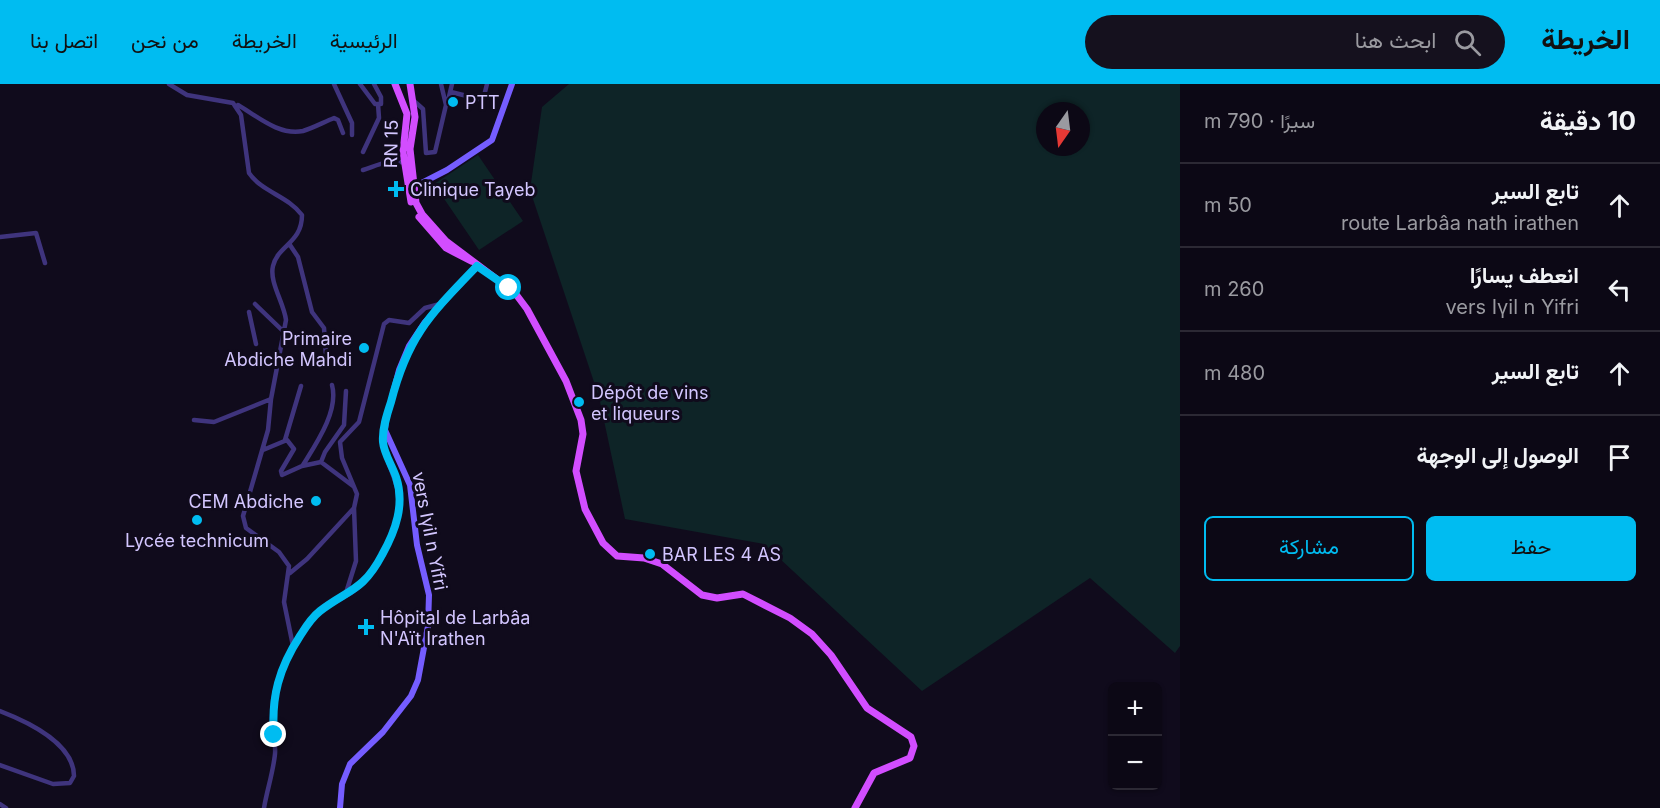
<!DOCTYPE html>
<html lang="ar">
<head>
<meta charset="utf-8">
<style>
	body { margin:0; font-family:Inter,Vazirmatn,sans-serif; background:#15111e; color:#f1f3f6; direction:rtl }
	.controls { position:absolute; right:18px; bottom:18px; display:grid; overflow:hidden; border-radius:9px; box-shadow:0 2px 4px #0004 }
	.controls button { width:54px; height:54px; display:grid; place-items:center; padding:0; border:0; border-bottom:2px solid #2c2934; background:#0c0815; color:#f1f3f6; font:30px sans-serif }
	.compass { position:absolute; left:1036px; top:18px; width:54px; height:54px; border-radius:50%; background:#0c0815; box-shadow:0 2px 4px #0004; rotate:194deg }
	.stop { position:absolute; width:18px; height:18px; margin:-14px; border:4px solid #00bcf1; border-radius:50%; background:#fff }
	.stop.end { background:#00bcf1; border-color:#fff; box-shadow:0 2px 6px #0008 }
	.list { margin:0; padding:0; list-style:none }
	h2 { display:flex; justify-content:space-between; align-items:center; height:78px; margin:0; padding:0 24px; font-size:26px }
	h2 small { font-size:20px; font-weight:400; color:#9a9aa0 }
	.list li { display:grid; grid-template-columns:39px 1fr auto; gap:18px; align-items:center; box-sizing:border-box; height:84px; padding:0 24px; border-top:2px solid #2c2934 }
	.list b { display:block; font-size:22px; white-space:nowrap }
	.list p { margin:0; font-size:20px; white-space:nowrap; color:#9a9aa0 }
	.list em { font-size:20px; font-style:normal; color:#9a9aa0 }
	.actions { display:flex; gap:12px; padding:18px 24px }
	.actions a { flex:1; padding:14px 0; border:2px solid #00bcf1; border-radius:9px; text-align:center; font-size:21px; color:#00bcf1 }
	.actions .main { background:#00bcf1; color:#111 }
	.icon { flex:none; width:33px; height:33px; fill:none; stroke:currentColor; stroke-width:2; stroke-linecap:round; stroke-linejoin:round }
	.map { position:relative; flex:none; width:1180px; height:724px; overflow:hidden; direction:ltr }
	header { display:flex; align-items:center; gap:36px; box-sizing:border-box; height:84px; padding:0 30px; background:#00bcf1; color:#111 }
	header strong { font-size:28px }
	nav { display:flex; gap:33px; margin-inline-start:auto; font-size:21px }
	.search { width:420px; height:54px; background:#15111e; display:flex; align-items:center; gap:15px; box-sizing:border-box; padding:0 21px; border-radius:33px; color:#9a9aa0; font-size:22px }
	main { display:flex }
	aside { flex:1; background:#0c0815 }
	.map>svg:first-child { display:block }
</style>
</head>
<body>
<header>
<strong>الخريطة</strong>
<div class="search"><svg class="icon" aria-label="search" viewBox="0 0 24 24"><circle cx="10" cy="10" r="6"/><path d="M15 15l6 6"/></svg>ابحث هنا</div>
<nav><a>الرئيسية</a><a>الخريطة</a><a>من نحن</a><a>اتصل بنا</a></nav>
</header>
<main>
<aside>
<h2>10 دقيقة<small>سيرًا · 790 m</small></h2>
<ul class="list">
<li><svg class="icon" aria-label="ahead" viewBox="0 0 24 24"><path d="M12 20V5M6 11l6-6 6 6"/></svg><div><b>تابع السير</b><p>route Larbâa nath irathen</p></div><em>50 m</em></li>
<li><svg class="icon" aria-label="left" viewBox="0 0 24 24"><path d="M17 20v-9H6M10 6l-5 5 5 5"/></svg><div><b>انعطف يسارًا</b><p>vers Iγil n Yifri</p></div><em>260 m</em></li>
<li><svg class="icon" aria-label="ahead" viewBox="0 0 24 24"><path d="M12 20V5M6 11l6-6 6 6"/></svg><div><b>تابع السير</b></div><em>480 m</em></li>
<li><svg class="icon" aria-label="arrive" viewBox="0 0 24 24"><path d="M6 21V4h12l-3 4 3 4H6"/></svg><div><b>الوصول إلى الوجهة</b></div></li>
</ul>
<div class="actions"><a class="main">حفظ</a><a>مشاركة</a></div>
</aside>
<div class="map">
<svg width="1180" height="724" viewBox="0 0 1180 724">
	<rect width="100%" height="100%" fill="#100b1c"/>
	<path fill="#0e2427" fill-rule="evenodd" d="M569 0H1180V562L1175 569 1090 494 922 607 764 460 625 435 599 313 530 106 542 23ZM1045 27H1081V63H1045Z
		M478 71 523 137 479 166 434 100Z"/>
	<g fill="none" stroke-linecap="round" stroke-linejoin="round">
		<path stroke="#3f347d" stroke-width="4.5" d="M169 0 187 11 233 19 241 31 249 89C262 108 288 112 302 131 302 159 278 161 273 182 269 198 284 219 286 236L271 315 268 346 243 432 246 444 279 468 289 482 284 518 293 562
			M334 0 352 39V51
			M360 0 375 20H381V13L374 0
			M451 8 483 16 487 0
			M414 17 423 25 426 69 435 68 446 21 441 0
			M238 21C257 32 279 52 303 47 313 44 324 38 334 34L338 36 343 49
			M447 21 452 0
			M363 68 379 34 378 20
			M363 86C376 82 391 74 404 79
			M0 153 36 149 45 179
			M290 161 298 173 312 228 324 244 326 272
			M255 220 284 248
			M249 228 256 260
			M194 336 214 338 271 315
			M285 356 301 302
			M263 366 287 356 294 365 281 387 282 391 302 382 321 378 353 402
			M321 378 325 368 344 341 346 307
			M303 381C316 360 339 327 332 301
			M290 489 307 475 354 424
			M345 512 356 477 354 424 357 410 342 374 340 358 359 338 384 240 389 236 409 239 425 224 440 220
			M0 627C26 637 74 659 74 692L70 699 53 700 0 681
			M0 720 6 724
			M264 724C267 706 273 689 275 670 276 658 272 646 272 634 272 599 286 570 306 542 319 524 336 519 354 507 373 494 385 469 393 447 412 398 378 384 385 346"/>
		<path stroke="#755dff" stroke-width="6" d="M410 105 447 86 492 56 512 0
			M340 724 342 700 350 680 383 648 411 612 418 596 428 542 429 511 417 461 410 401 385 346 386 336 399 286 409 262 425 238 477 182"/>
		<path stroke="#d24dff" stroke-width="7" d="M395 0 407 30 403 68 411 118
			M410 0 415 33 410 65 416 119 422 130 446 157 515 209 527 225 566 297 581 336 583 350 576 387 585 425 603 459 617 472 644 474 662 480 702 511 717 514 743 510 790 534 812 550 831 571 867 624 911 653 914 662 910 674 874 689 855 724
			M419 133 446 164 471 177"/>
	</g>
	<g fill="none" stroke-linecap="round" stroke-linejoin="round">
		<path stroke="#00bcf1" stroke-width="8" d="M274 651C271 613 279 584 300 552 305 544 311 534 320 527 349 505 363 507 382 471 396 446 405 420 396 393 392 381 384 370 383 358 382 345 387 330 391 318 408 251 431 230 477 182L509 204"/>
	</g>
	<g fill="#00bcf1" stroke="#100b1c" stroke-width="2">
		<circle cx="453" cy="18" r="6"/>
		<path d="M393 96h6v6h6v6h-6v6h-6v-6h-6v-6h6z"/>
		<circle cx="364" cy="264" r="6"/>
		<circle cx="579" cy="318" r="6"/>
		<circle cx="316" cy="417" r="6"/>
		<circle cx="197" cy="436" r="6"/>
		<circle cx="650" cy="470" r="6"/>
		<path d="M363 534h6v6h6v6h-6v6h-6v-6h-6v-6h6z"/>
	</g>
	<g text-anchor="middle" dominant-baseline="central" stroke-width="6" stroke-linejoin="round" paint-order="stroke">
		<g font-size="18" fill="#d3c6ff" stroke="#100b1c" text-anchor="start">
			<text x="465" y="18">PTT</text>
			<text x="410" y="105">Clinique Tayeb</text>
			<text x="352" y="254" text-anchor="end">Primaire<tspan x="352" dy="21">Abdiche Mahdi</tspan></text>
			<text x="591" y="308">Dépôt de vins<tspan x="591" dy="21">et liqueurs</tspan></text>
			<text x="304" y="417" text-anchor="end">CEM Abdiche</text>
			<text x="197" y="456" text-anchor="middle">Lycée technicum</text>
			<text x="662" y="470">BAR LES 4 AS</text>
			<text x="380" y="533">Hôpital de Larbâa<tspan x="380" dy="21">N'Aït Irathen</tspan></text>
		</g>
		<g font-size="18" fill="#d3c6ff" stroke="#100b1c">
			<text transform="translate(391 60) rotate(-89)">RN 15</text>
			<text transform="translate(430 447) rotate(79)">vers Iγil n Yifri</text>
		</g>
	</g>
</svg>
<div class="controls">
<button>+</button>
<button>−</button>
</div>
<svg class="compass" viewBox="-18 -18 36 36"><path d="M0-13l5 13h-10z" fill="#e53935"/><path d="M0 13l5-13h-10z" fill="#9a9aa0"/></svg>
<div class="stop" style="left:509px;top:204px"></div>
<div class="stop end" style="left:274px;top:651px"></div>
</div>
</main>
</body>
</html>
